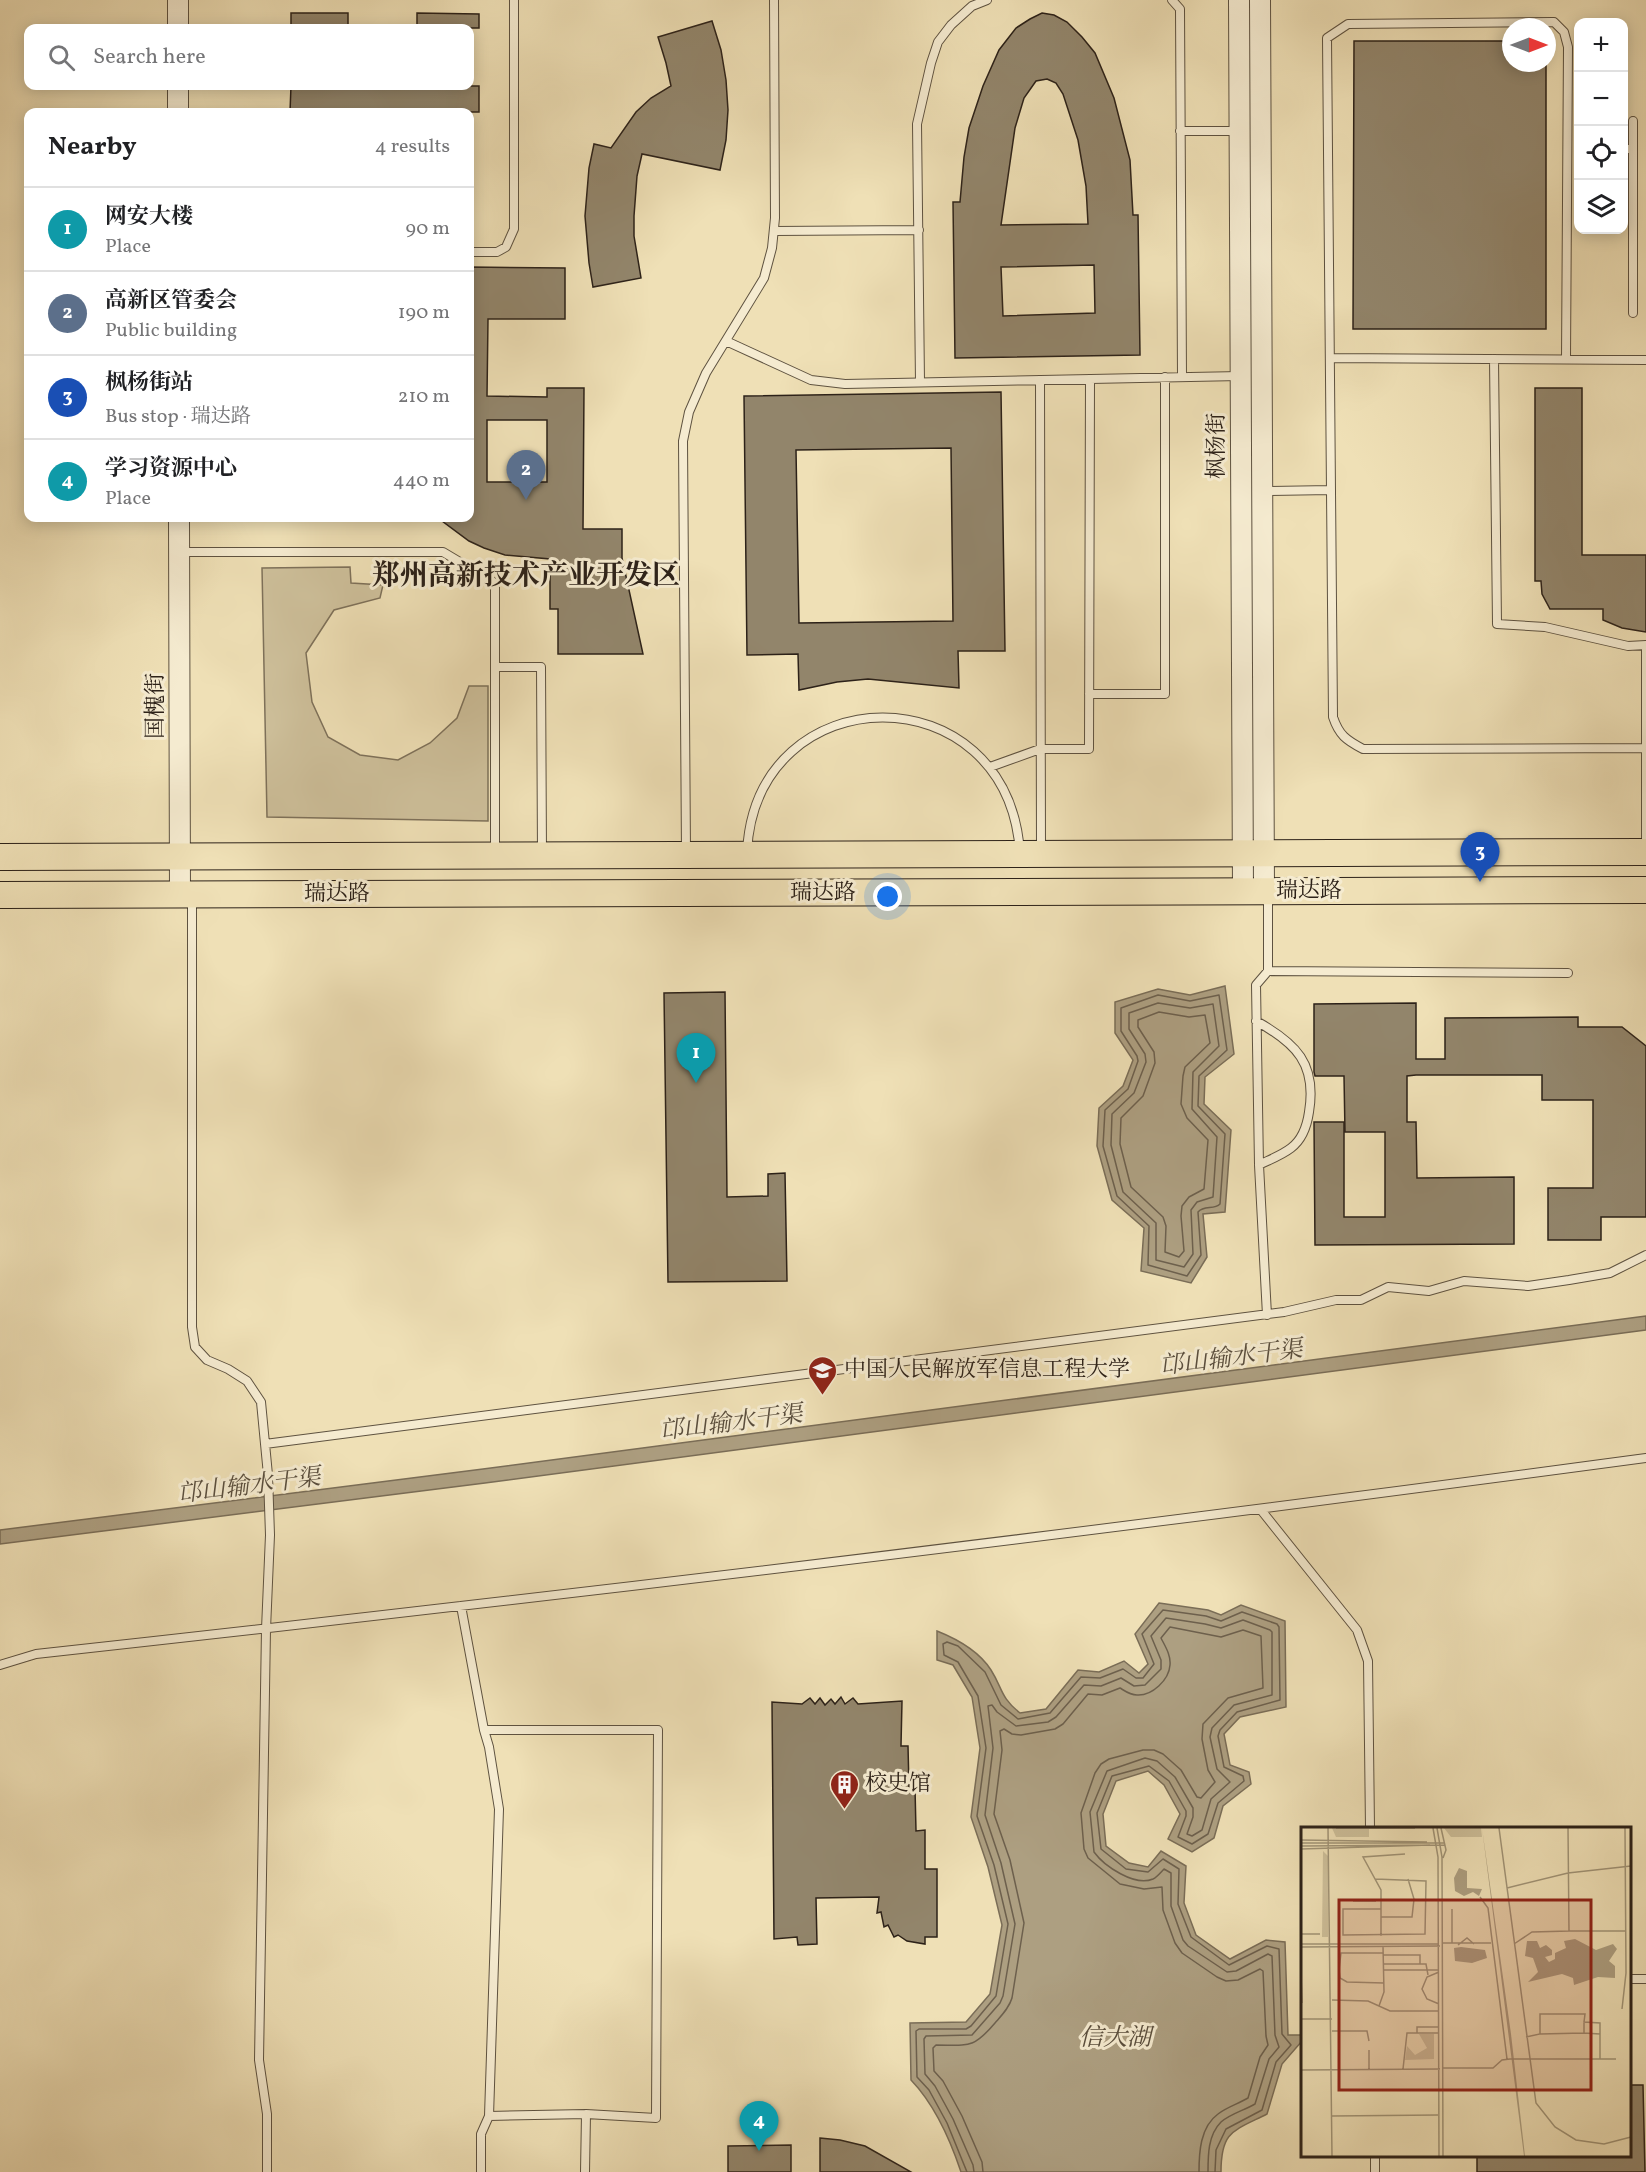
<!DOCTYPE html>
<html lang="en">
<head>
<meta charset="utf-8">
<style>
	body { margin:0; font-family:Vollkorn,"Noto Serif SC",serif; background:#f2f2f2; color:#202124 }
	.controls { position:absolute; right:18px; top:18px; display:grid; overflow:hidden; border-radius:12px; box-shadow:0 3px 15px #0003 }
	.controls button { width:54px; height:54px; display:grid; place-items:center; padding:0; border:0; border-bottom:2px solid #e0e0e0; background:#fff; color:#202124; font:30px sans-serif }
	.compass { position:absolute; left:1502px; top:18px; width:54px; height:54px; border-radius:50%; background:#fff; box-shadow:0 3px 15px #0003; rotate:90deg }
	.you { position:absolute; left:888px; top:897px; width:21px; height:21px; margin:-15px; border:4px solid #fff; border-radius:50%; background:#1a73e8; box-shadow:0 0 0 9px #1a73e833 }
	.badge { display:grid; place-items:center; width:39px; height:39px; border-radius:50%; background:#8f2418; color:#fff; font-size:20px; font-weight:700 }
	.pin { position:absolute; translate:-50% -50px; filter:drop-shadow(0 2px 3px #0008) }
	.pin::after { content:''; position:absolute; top:32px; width:21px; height:18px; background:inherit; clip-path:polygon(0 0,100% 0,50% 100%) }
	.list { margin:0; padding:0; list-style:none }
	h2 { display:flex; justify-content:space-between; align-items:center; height:78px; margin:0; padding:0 24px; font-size:26px }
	h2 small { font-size:20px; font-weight:400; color:#757577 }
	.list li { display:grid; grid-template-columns:39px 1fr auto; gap:18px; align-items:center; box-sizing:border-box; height:84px; padding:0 24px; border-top:2px solid #e0e0e0 }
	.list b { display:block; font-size:22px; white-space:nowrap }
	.list p { margin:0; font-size:20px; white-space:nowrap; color:#757577 }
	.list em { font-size:20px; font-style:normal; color:#757577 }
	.icon { flex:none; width:33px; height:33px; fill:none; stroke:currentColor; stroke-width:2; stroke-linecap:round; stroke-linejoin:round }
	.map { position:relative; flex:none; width:1646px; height:2172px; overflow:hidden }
	.search { position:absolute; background:#fff; box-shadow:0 3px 15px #0003; left:24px; top:24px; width:450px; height:66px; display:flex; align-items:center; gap:15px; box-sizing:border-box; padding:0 21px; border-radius:12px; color:#757577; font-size:22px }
	.panel { position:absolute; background:#fff; box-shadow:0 3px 15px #0003; left:24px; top:108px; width:450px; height:414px; border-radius:12px }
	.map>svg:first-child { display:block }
</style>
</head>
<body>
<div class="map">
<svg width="1646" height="2172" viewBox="0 0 1646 2172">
	<rect width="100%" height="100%" fill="#efe0b6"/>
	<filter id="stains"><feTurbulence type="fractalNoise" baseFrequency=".00333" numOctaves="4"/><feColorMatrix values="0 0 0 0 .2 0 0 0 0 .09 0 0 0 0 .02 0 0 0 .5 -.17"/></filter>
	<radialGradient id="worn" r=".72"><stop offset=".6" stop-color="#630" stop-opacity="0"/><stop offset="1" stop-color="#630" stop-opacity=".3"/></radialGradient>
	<path fill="#cec09b" stroke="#7e715a" stroke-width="1.5" d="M350 567 351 583 383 585 380 598 334 610 306 653 312 702 328 737 360 755 398 760 430 743 457 718 469 686H488V821L267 817 262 568Z"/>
	<path fill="#ad9f81" stroke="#7a6d57" stroke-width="1.5" d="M1225 986 1234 1054 1205 1077 1204 1104 1231 1130 1225 1212 1203 1214 1207 1257 1191 1283 1141 1271 1144 1228 1112 1200 1097 1146 1099 1108 1123 1086 1133 1060 1115 1033V1002L1158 989 1190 995Z
		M1646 1316V1330L485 1483 0 1544V1530L483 1469Z
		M1159 1603 1208 1610 1221 1615 1241 1605 1285 1621 1286 1707 1240 1717 1224 1734 1230 1765 1249 1772 1251 1784 1223 1806 1214 1838 1192 1852 1168 1839 1180 1814 1164 1785 1148 1771 1116 1781 1103 1814 1106 1846 1129 1863 1148 1867 1161 1851 1186 1866 1184 1903 1196 1935 1230 1959 1266 1940 1285 1942 1288 2035H1302V2041L1282 2064 1267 2114C1233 2131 1221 2131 1221 2172H961C950 2139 935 2105 911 2080L910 2023 966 2022 990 1994 1002 1925 988 1867 971 1817 980 1748 972 1697 953 1665 937 1660V1631C957 1639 979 1651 991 1670 1003 1689 1000 1697 1020 1713L1046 1709 1078 1670 1099 1672 1124 1661 1139 1673 1148 1664 1135 1634Z"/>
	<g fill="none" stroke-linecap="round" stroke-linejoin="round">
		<path stroke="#6d604d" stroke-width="1.5" d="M1158 995 1190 1001 1219 995 1227 1050 1199 1076 1198 1106 1225 1134 1220 1204C1214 1210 1204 1205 1198 1212L1201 1255 1187 1276 1148 1265 1149 1226 1117 1196 1103 1146 1105 1110 1128 1089 1138 1061 1137 1056 1121 1031V1008Z
			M1158 1003 1190 1008 1213 1004 1219 1046 1193 1072 1192 1109 1217 1137 1213 1197 1197 1202 1191 1210 1193 1254 1184 1267 1156 1260V1223L1123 1192 1111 1145 1112 1114 1134 1093 1146 1062 1145 1054 1129 1029V1013Z
			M1159 1012 1189 1017 1205 1015 1210 1043 1185 1067 1183 1076 1181 1104 1187 1118 1208 1140 1204 1189 1189 1197 1182 1206 1181 1216 1184 1251 1179 1257 1165 1252 1166 1226 1163 1217 1131 1187 1120 1144 1121 1118 1143 1096 1155 1063 1154 1052 1138 1027V1020Z
			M967 2172 947 2123 929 2090 917 2077 916 2031 919 2029H966L971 2026 996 1996 1008 1924 994 1865 977 1816 986 1748 978 1696 958 1662 944 1655 943 1644 947 1642 958 1646 985 1672 1001 1705 1018 1719 1050 1713 1081 1677 1100 1678 1123 1669 1136 1678H1143L1154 1664 1142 1634 1163 1610 1206 1616 1221 1621 1242 1612 1277 1624 1279 1627 1280 1700 1237 1712 1220 1730 1218 1736 1224 1767 1243 1776 1244 1781 1218 1803 1208 1834 1192 1844 1178 1837 1186 1816V1811L1169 1781 1149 1766 1112 1776 1097 1813 1101 1849 1126 1869 1148 1872 1163 1859 1179 1869 1178 1904 1191 1937 1229 1965 1267 1946 1279 1949 1282 2034 1291 2045 1276 2062 1262 2110 1226 2129 1216 2150 1215 2172
			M974 2172 973 2165 953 2119 935 2086 925 2074 924 2039 926 2036 972 2035 1000 2003 1003 1996 1015 1924 1001 1863 985 1815 993 1748 988 1706 992 1705 997 1712 1016 1726 1048 1722 1056 1717 1084 1685 1101 1686 1121 1678 1134 1686 1145 1685 1161 1669V1660L1151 1636 1166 1618 1205 1624 1221 1628 1243 1620 1270 1630 1272 1632V1695L1234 1705 1212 1728 1210 1737 1217 1769 1230 1782 1211 1799 1202 1830 1192 1836 1187 1834 1193 1817V1808L1175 1777 1157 1761 1145 1758 1107 1771 1090 1812 1094 1852C1104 1866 1135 1887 1153 1879 1157 1877 1161 1872 1164 1869L1171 1873V1906L1183 1940 1188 1946 1227 1972 1236 1971 1268 1954 1272 1956 1275 2035 1279 2047 1269 2059 1255 2104C1245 2110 1230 2114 1221 2122 1208 2135 1208 2155 1208 2172
			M983 2172 982 2162 962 2116 943 2081 934 2071 933 2048 936 2045C969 2045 973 2049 995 2023 1002 2015 1009 2008 1012 1998L1024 1923 1010 1860 994 1814 1002 1750 1000 1731 1004 1729 1012 1734 1021 1735 1055 1729 1063 1724 1088 1694 1102 1695 1120 1688C1125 1691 1130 1695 1137 1695 1152 1696 1169 1680 1170 1665 1171 1655 1165 1646 1161 1638L1170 1627 1221 1637 1243 1630 1261 1636 1263 1688 1228 1698 1203 1724 1202 1739 1208 1770 1215 1782 1201 1798 1197 1797 1181 1770 1163 1754 1154 1750H1143L1109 1759 1101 1764 1095 1773 1081 1813 1084 1849 1088 1858 1120 1884 1144 1889 1162 1887 1163 1910 1175 1943 1182 1953 1217 1977 1226 1981 1238 1980 1260 1969 1263 1971 1266 2036 1268 2045 1260 2057 1248 2098C1238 2104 1227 2107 1218 2114 1200 2127 1199 2153 1199 2172"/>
	</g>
	<path fill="#92856b" stroke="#2d2219" stroke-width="1.5" fill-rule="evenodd" d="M291 13H348V28H291Z
		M417 13 479 14V28H417Z
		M1042 13 1054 15 1067 22 1082 37 1095 53 1114 98 1130 160 1133 215H1138L1140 355 955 358 953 202H960L964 157 969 128 983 86 999 50 1016 28 1030 19ZM1047 79 1056 83 1063 94 1078 140 1086 186 1088 224 1001 225 1015 128 1024 98 1036 81ZM1094 265 1095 313 1003 316 1001 267Z
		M712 21 721 50 726 80 728 110 726 140 720 170 642 154 637 176 634 216V236L641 278 593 287 589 263 585 216 589 168 594 144 611 148 636 112 651 98 671 86 666 63 658 37Z
		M1354 41H1511V63H1546V329H1353Z
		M291 86H479V112H290Z
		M470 267 565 268V319H488L487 396 547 397V388H584L583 529H622V558L643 654H558V609H550V559L505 555 484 548 469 541 438 518H470ZM487 420H547V482H487Z
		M1535 388H1582V555H1646V632L1622 628 1603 620V609H1550L1542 594 1541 581H1535Z
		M1001 392 1005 651H958L959 688 868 679 837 682 799 690 798 654 747 655 744 396ZM951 448 953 621 799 623 796 450Z
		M725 992 727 1197 768 1196V1174L785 1173 787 1281 668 1282 664 993Z
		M1416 1003V1059H1445V1018L1578 1017V1027H1622L1646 1046V1217H1601V1240H1548V1188H1593V1100H1542V1075H1416L1407 1076V1122H1416L1417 1178 1514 1177V1244L1315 1245 1314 1122H1344V1217H1385V1132H1345L1344 1076H1315L1314 1072V1004Z
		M841 1697 845 1704 853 1698 858 1704 902 1701 901 1746H908L909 1788H915L916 1831 925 1830V1869H937V1937H925V1944L907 1941 898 1935 894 1937 888 1925 884 1927 881 1912 877 1913 879 1897 816 1898 817 1944 798 1945 797 1937 774 1939 772 1702 802 1704 810 1698 815 1704 820 1698 825 1705 831 1699 835 1704Z
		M1629 2085H1643L1645 2172H1477V2156H1629Z
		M820 2138 840 2140 865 2146 911 2172H820Z
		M791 2145V2172H728V2146Z"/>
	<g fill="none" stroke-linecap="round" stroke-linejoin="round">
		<defs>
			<path id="service" d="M1172 0 1180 9 1182 377
				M1180 131H1240
				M1624 149H1633
				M774 231 919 230
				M470 252H497L506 247 514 229V0
				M1633 313V121
				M726 341 811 380 845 384 1240 376
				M1330 358 1646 360
				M1494 359 1497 624 1545 627 1628 646 1646 645
				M1566 359 1568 47 1564 32 1554 22 1348 24 1327 38 1333 717C1339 735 1346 740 1363 749L1646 748
				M1040 380 1041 851
				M920 382 917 124 931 63 938 42 951 25 972 6 987 0
				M1263 491 1331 490
				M180 552H443L495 583V853
				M1646 645V849
				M495 667H541L542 854
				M1089 694H1165V377
				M990 767 1040 749H1089L1090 379
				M686 851 683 441 689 412 706 373 764 278 772 248 775 218 774 0
				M747 852C756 674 1008 671 1020 853
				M1268 895V971L1568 973
				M192 898V1327L195 1347 207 1360 228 1369 247 1381 261 1402 268 1475 270 1535 266 1629 259 2060 267 2114V2172
				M1256 1021C1296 1043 1317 1064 1309 1112 1307 1126 1303 1139 1291 1148 1282 1155 1269 1160 1259 1165
				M1267 1315 1259 1165 1256 985 1268 971
				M265 1444 1284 1312 1336 1300H1361L1388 1287 1429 1291 1464 1281 1528 1286 1569 1280 1610 1273 1646 1255
				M1261 1510 1357 1630 1368 1661 1370 1828
				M461 1606 484 1730H658L656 2118 586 2114 585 2172
				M0 1665 36 1654C573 1595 1110 1530 1646 1458
				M484 1730 489 1747 499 1809 489 2116
				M1630 1979H1646
				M1375 2156V2172
				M481 2172V2134L489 2116 586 2114"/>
			<path id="tertiary" d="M178 0V28
				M1239 0 1243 891
				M1260 0 1264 891
				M178 86V112
				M179 518 180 895"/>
			<path id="primary" d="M0 857 1646 852
				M0 895 1646 890"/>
		</defs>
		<use href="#service" stroke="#5e5240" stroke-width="10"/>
		<use href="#tertiary" stroke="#5e5240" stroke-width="22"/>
		<use href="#primary" stroke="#2d2219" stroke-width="28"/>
		<use href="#service" stroke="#f5ebd0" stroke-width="8"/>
		<use href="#tertiary" stroke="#f5ebd0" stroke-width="20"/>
		<use href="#primary" stroke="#efe0b6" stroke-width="26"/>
	</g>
	<defs>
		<symbol id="university-pin" viewBox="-11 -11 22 30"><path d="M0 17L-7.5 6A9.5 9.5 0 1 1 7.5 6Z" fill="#8f2418" stroke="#f5ebd0"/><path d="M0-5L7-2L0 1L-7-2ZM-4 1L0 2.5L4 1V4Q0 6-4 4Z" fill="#fff"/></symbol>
		<symbol id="building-pin" viewBox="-11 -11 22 30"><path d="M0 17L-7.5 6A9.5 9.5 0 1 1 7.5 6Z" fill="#8f2418" stroke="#f5ebd0"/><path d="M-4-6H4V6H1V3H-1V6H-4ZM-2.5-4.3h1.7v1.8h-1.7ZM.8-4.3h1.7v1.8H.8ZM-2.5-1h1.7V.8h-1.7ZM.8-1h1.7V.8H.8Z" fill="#fff"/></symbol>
	</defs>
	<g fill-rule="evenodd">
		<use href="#university-pin" x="806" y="1354" width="33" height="45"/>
		<use href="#building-pin" x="828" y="1768" width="33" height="45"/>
	</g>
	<g text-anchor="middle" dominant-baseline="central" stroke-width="6" stroke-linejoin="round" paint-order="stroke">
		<g font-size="22" fill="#2d2219" stroke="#f5ebd0">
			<text transform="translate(1217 446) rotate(-90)">枫杨街</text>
			<text transform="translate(156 706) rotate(-90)">国槐街</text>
			<text x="1309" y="891">瑞达路</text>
			<text x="823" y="893">瑞达路</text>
			<text x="337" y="894">瑞达路</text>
		</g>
		<g font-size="22" fill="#2d2219" stroke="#f5ebd0" text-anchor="start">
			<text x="844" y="1370">中国人民解放军信息工程大学</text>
			<text x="865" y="1784">校史馆</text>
		</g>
		<g font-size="24" font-style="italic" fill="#5a4e3d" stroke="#f5ebd0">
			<text transform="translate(1231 1359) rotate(-7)">邙山输水干渠</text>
			<text transform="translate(731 1424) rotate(-7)">邙山输水干渠</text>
			<text transform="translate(249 1487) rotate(-7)">邙山输水干渠</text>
			<text x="1115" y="2039">信大湖</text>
		</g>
		<g font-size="28" font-weight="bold" fill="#2d2219" stroke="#f5ebd0">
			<text x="526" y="576">郑州高新技术产业开发区</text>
		</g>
	</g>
	<g transform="translate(1301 1827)">
		<rect width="330" height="330" fill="#efe0b6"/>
		<path d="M31 1 68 2V10H35ZM143 1H180L181 10H150ZM22 24 27 29V110H21ZM118 207H133V232L104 233 106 219 114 228 126 221Z" fill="#cec09b"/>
		<path d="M181 1 210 207 224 329H223ZM158 41 166 44V61L181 62 178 69 172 65 163 69 154 64 153 51ZM274 112 295 123 312 117 316 122 308 134 314 139V151L297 150 273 158 272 151 261 147 227 155 237 145 232 131 224 129 226 114H236L239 121 245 118 251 123V128L244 130 248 135 254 132V126L265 121 263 114ZM160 120 184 123 186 131 171 136 154 134 153 121Z" fill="#ad9f81"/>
		<path fill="none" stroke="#a19477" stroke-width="1.5" d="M27 1 31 329M35 1H114M132 1 137 30 138 329M136 1 141 30 142 329M140 1 145 23 142 31M198 1 235 276 254 300 275 313 303 317 330 310M0 13 126 15M0 16H144M0 19 144 18M0 22 129 18M74 52 125 54 124 107 42 108V82H80M206 61 267 46 330 39M179 70 187 81 206 232M113 73H137M52 74H75M80 90H111L113 72 107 52M268 104H324M0 107H19M80 109V63L62 30 104 27M142 116H151V82M151 116H190M0 117H137M213 117 231 105 268 104 267 1M157 118 166 111 173 117M0 120 139 119M82 126H40L38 143 39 151 46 155 83 156M82 128H119V137M82 137H125L127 148M82 143H137M138 145 126 150 121 162 126 172 138 177M0 148 1 176M31 173 67 174 89 184H137M78 179 83 165 82 119M321 182 325 146 324 1M0 192H31M283 195V206L299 207M31 204H66L68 214M116 206V200H137M239 207 283 206M225 210 239 207V187H284L283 195 299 196V232M68 223V242M142 241H192L201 233 209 232H315M102 242 106 206H137M0 243 139 242M31 289 137 288"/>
		<path fill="#8f2418" fill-opacity="0.15" stroke="#8f2418" stroke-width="3" d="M38 73H290V263H38Z"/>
		<rect width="330" height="330" fill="none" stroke="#2d2219" stroke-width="3"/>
	</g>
	<rect width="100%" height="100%" filter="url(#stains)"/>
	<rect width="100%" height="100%" fill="url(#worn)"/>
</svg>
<div class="controls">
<button>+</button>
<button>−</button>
<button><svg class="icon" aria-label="locate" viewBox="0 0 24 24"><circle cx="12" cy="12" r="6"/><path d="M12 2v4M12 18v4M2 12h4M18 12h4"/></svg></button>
<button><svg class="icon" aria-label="layers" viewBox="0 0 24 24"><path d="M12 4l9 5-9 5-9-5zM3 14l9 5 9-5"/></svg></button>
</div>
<svg class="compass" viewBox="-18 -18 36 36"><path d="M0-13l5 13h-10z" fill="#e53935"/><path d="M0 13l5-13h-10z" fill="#757577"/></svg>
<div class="you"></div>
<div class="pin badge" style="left:696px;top:1083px;background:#0f9aa8">1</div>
<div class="pin badge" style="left:526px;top:500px;background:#5c6f8a">2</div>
<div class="pin badge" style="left:1480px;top:882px;background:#1a4fb4">3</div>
<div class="pin badge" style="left:759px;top:2151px;background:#0f9aa8">4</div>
<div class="search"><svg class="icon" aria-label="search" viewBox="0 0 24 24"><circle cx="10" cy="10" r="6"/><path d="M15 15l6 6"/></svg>Search here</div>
<section class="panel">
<h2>Nearby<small>4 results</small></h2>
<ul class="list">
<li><span class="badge" style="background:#0f9aa8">1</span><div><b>网安大楼</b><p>Place</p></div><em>90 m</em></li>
<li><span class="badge" style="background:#5c6f8a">2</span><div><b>高新区管委会</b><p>Public building</p></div><em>190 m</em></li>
<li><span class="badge" style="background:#1a4fb4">3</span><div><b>枫杨街站</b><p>Bus stop · 瑞达路</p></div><em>210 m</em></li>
<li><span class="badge" style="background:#0f9aa8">4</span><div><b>学习资源中心</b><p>Place</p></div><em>440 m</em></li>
</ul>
</section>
</div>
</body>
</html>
